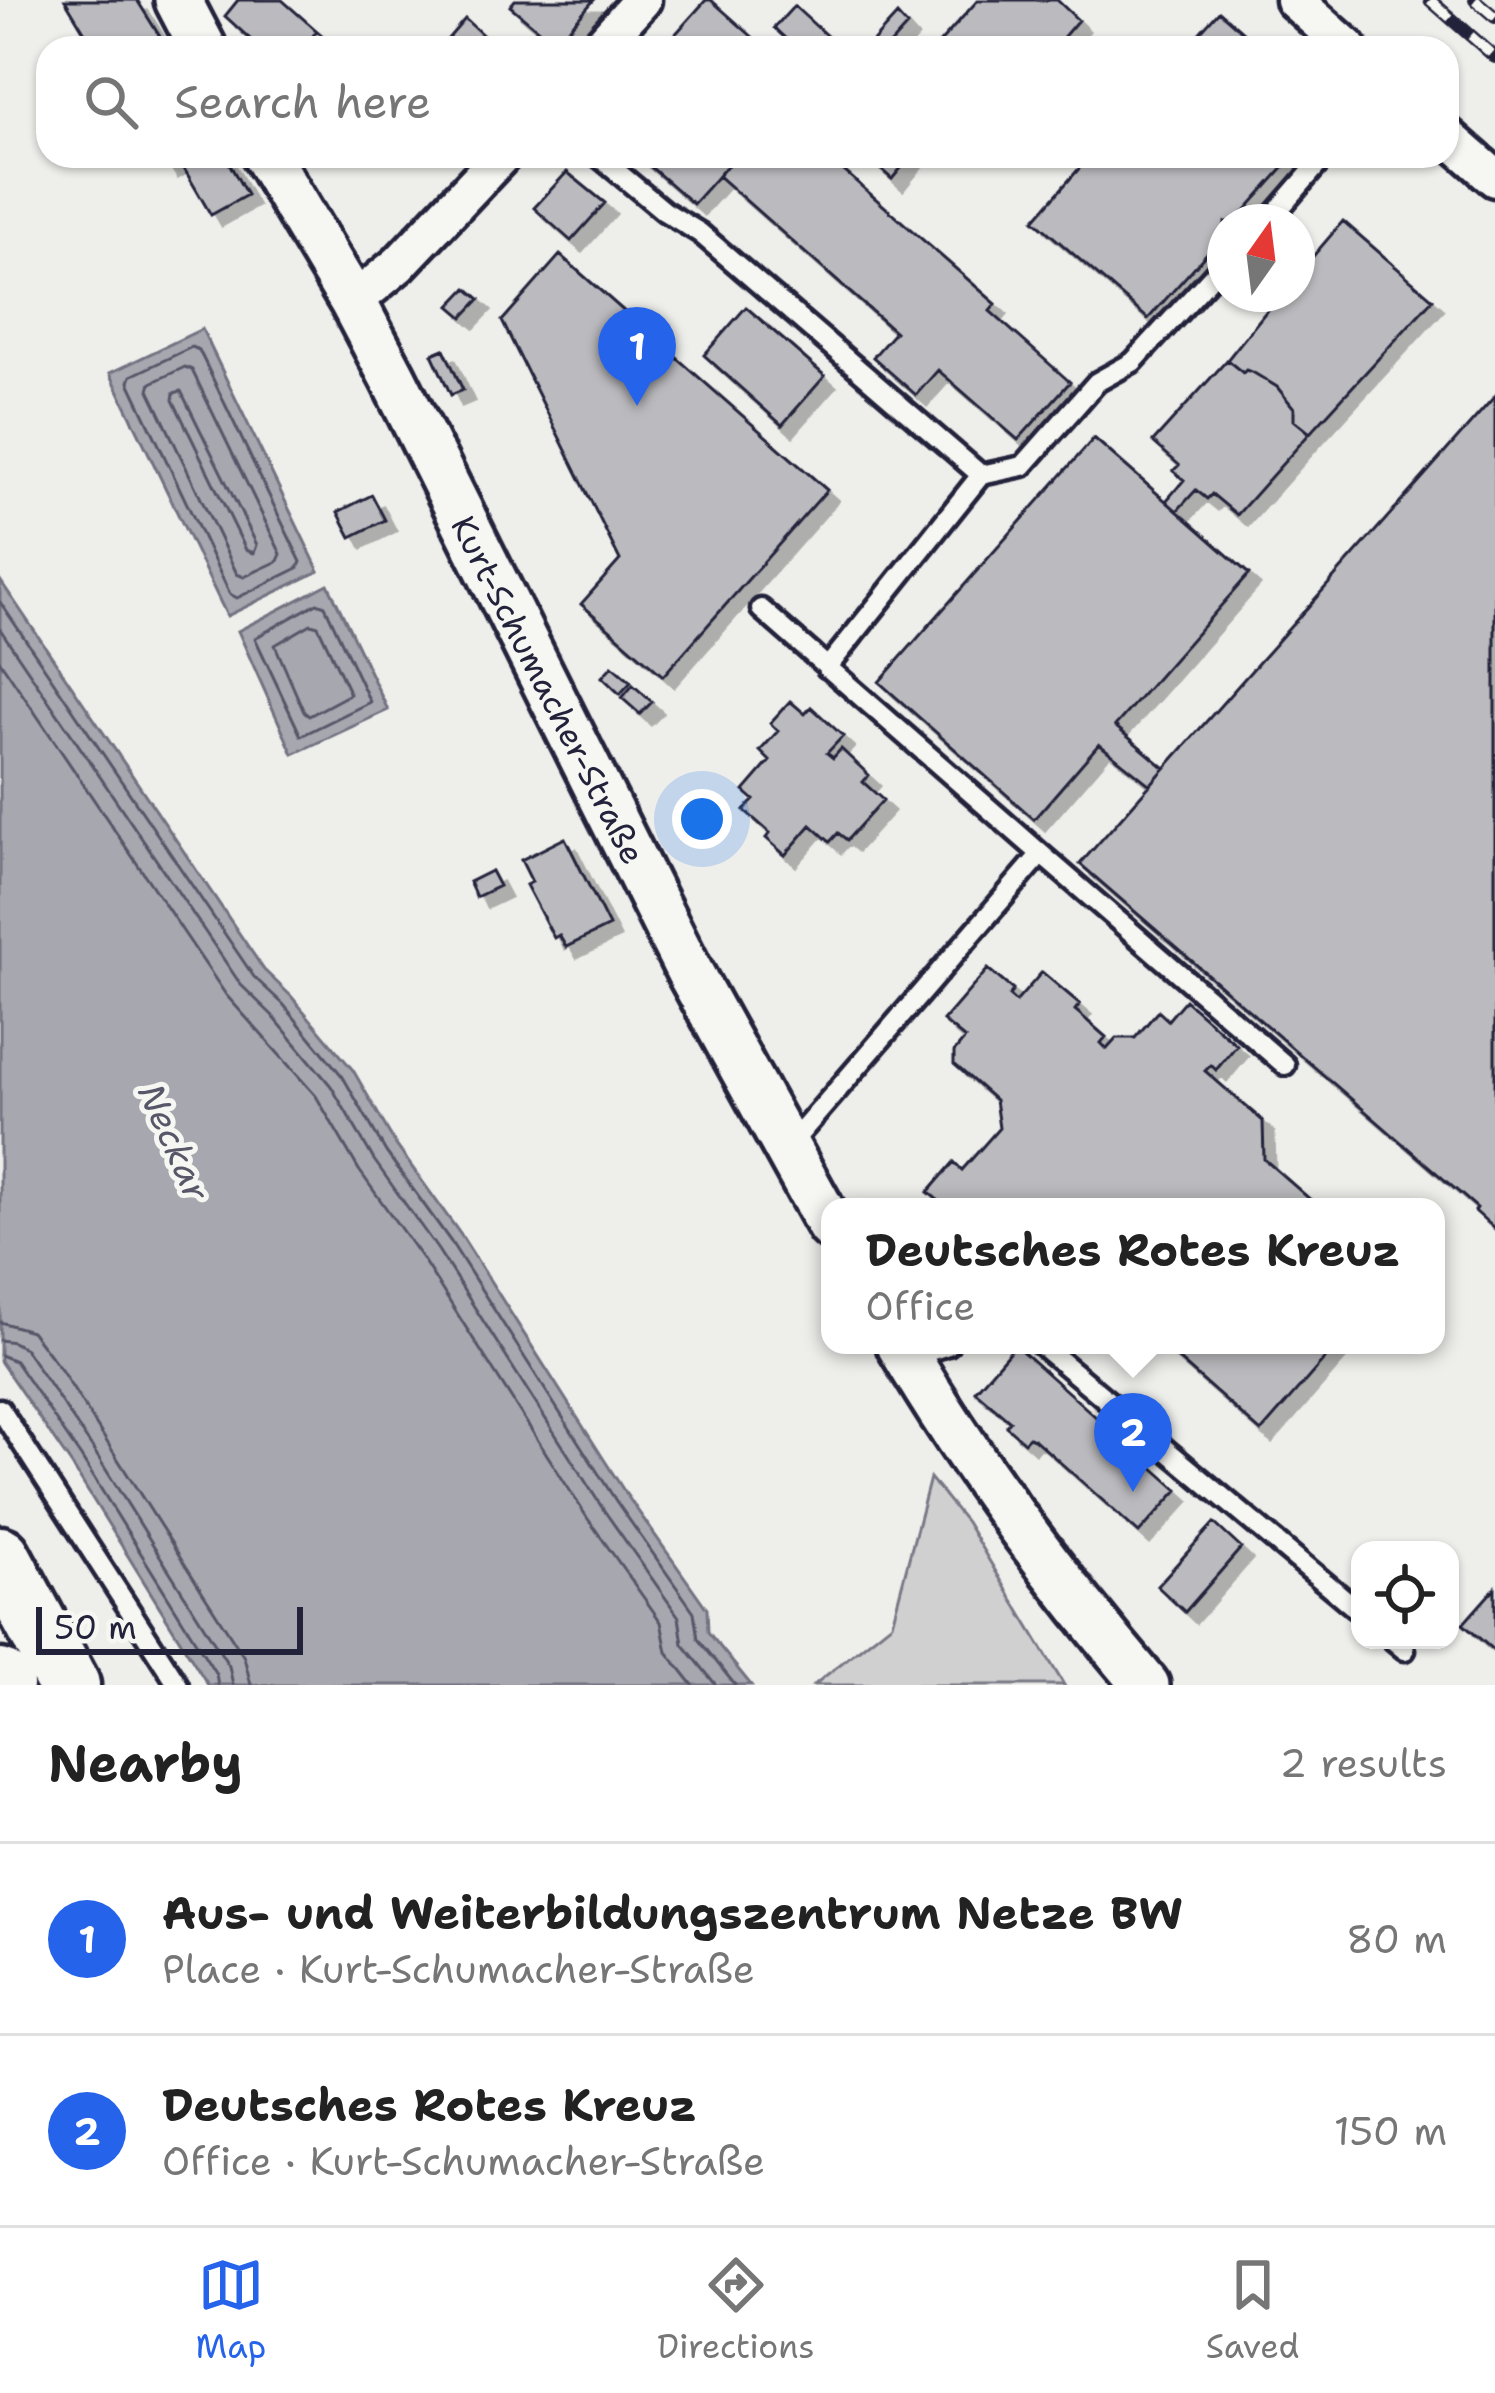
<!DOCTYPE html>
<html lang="en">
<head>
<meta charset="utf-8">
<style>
	body { margin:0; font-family:"Shantell Sans",sans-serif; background:#f2f2f2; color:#222 }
	.controls { position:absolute; right:36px; bottom:36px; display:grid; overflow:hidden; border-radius:24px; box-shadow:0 3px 9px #0004 }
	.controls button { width:108px; height:108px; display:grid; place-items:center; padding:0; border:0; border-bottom:3px solid #e0e0e0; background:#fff; color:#222; font:60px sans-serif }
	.compass { position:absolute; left:1207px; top:204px; width:108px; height:108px; border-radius:50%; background:#fff; box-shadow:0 3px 9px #0004; rotate:14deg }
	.scale { position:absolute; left:36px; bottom:30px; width:267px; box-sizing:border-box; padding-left:12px; border:6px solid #22223b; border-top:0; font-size:33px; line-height:42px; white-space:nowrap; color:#22223b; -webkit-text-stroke:9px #f6f6f2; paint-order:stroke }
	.you { position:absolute; left:702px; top:819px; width:42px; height:42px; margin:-30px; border:9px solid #fff; border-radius:50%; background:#1a73e8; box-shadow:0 0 0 18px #1a73e833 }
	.badge { display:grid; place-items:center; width:78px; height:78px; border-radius:50%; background:#2563eb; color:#fff; font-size:39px; font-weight:700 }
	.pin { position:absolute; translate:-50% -99px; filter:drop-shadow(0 3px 6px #0008) }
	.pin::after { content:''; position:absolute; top:63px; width:42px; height:36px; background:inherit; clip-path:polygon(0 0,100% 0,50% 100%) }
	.popup { position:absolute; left:821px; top:1198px; width:624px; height:156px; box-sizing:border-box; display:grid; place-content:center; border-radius:24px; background:#fff; filter:drop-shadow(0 3px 9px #0005); font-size:39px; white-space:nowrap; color:#767676 }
	.popup b { font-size:45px; color:#222 }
	.popup::after { content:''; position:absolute; left:50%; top:100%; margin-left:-24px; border:24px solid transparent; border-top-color:#fff }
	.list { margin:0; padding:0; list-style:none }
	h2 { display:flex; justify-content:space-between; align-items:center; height:156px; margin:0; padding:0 48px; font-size:51px }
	h2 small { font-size:39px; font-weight:400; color:#767676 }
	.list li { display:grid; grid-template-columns:78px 1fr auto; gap:36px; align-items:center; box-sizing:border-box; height:192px; padding:0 48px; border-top:3px solid #e0e0e0 }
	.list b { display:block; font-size:45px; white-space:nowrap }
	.list p { margin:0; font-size:39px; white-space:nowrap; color:#767676 }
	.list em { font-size:39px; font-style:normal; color:#767676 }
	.icon { flex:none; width:66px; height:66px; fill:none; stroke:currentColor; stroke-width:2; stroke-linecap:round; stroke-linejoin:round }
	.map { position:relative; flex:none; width:1495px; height:1685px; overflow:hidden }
	.search { position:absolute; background:#fff; box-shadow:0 3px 9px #0004; left:36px; right:36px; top:36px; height:132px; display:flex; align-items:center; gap:30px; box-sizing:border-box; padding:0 42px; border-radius:36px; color:#767676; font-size:45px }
	.sheet { height:540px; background:#fff }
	nav { display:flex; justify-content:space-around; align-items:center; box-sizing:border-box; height:168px; border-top:3px solid #e0e0e0; background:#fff; font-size:33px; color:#767676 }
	nav a { display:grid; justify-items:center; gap:6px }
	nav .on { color:#2563eb }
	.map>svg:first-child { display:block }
</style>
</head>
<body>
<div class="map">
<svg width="1495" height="1685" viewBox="0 0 1495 1685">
	<defs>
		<filter id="shadow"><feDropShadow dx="11" dy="11" stdDeviation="0" flood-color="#0004"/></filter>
	</defs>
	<rect width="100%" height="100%" fill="#eeeeeb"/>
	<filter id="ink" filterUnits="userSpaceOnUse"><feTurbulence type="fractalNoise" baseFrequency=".00833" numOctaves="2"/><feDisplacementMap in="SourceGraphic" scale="24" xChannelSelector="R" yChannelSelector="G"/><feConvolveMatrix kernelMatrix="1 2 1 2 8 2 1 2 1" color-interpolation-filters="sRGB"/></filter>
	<g filter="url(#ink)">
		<path fill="#d0d0d1" stroke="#797986" stroke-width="3" d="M930 1478 966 1522 1064 1685H814L892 1623Z"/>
		<path fill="#a7a7af" stroke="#727281" stroke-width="3" d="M202 329 319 571 227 616 110 373Z
			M0 580 264 970 291 996 353 1070 396 1145 461 1235 626 1494 707 1609 708 1632 751 1685H208L71 1464 0 1361Z
			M328 584 388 710 293 754 238 631Z"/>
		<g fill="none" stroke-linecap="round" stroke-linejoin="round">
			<path stroke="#575769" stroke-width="3" d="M192 347 199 350 301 562 298 568 237 598 230 594 129 382 131 376Z
				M185 367 192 370 281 554 278 561 244 577 237 574 149 390 151 383Z
				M181 391 257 545 254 553 246 550 173 400 174 393Z
				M0 602 254 977 283 1004 343 1077 386 1152 451 1242 616 1501 694 1612 698 1639 735 1685
				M317 603 325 606 370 702 301 736 255 638Z
				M311 624 318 626 350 694 309 716 304 712 275 645Z
				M0 629 241 985 272 1015 331 1086 374 1160 438 1250 603 1509 679 1617 683 1644 716 1685
				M0 661 226 995 316 1096 359 1170 423 1260 588 1519 661 1622 667 1652 693 1685
				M0 1322 31 1331 61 1370 244 1657 251 1685
				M0 1340 13 1342 25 1349 93 1449 229 1666 233 1685
				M0 1355 15 1361 81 1457 216 1674 218 1685"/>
		</g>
		<path fill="#bbbbbf" stroke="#22223b" stroke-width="3" filter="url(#shadow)" d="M65 0H137L167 48H94Z
			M238 0H282L317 31 303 48H260L225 16Z
			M515 0H594L555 44 510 6Z
			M706 0H711L765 48H663Z
			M978 0H1057L1078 20 1054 48H935Z
			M794 6 840 48H796L774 28Z
			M1219 11 1261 48H1186Z
			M897 15 907 26 887 48H867Z
			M465 19 497 48H440Z
			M317 31 337 48H303Z
			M160 156H225L247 195 211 215 179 160 167 167Z
			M638 156H736L693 204Z
			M736 156H827L996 304 990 311 1070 382 1018 440 938 370 916 395 873 357 895 332 718 176Z
			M866 156H911L892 179Z
			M1090 156H1294L1235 222H1225V233L1148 319 1034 220Z
			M567 172 605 203 571 241 534 208Z
			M1343 221 1433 299 1310 433 1294 420V408L1277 387 1254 373 1246 370 1243 373 1227 360 1280 294H1297V275Z
			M560 255 827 490 663 676 581 604 620 560 502 321Z
			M467 288 480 299 463 317 450 306Z
			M746 307 825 376 782 425 704 355Z
			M444 349 463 390 451 395 432 354Z
			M1227 360 1243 373 1246 370 1254 373 1277 387 1294 408V420L1310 433 1237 515 1212 494 1207 499 1196 490 1177 511 1166 501 1184 480 1173 471 1179 465 1153 442Z
			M1495 396V1229L1475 1211 1477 1208 1080 864Z
			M1094 438 1249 574 1115 726 1165 768 1150 785 1099 744 1034 819 879 682Z
			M372 495 385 520 351 537 338 512Z
			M612 666 631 682 620 694 602 677Z
			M633 685 652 702 640 714 622 698Z
			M790 701 805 714 811 707 843 736 827 753 833 758 841 749 869 775 863 782 883 800 847 840 838 833 830 842 811 825 785 855 766 838 770 833 744 810 754 800 744 791 770 761 760 751 778 731 770 723Z
			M565 838 609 926 566 947 559 935 554 938 526 885 532 882 521 860Z
			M491 871 499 886 476 897 469 882Z
			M988 969 1013 990 1009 996 1016 1002 1042 972 1080 1004 1075 1010 1106 1037 1101 1043 1107 1049 1117 1038H1135L1158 1011 1168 1020 1185 1000 1237 1045 1216 1070 1211 1065 1205 1071 1263 1121 1264 1159 1312 1201 1306 1207H946L928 1192 954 1162 962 1170 999 1128 995 1100 954 1064V1052L965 1039 943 1021Z
			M1015 1345 1178 1490 1139 1533 1034 1439 1029 1437 1024 1442 1006 1426 1010 1421 975 1391Z
			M1162 1345H1337L1261 1432Z
			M1214 1523 1241 1548 1185 1612 1157 1586Z
			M1495 1588V1652L1463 1624Z"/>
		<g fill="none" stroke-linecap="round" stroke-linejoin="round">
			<defs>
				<path id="service" d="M598 156 664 211 700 233 981 475 827 668
					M1268 222 1325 156
					M981 475 1023 466 1097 382 1133 362 1225 262
					M761 609 1041 854 789 1146
					M1041 854 1285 1065
					M1041 1345 1360 1612
					M908 1358 948 1345
					M0 1409 178 1685
					M1393 1640 1405 1650"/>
				<path id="minor" d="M1294 0 1348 48
					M599 48 642 0
					M1447 136 1495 178
					M353 302 399 264 501 156"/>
				<path id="tertiary" d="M178 0 203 48
					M266 156 353 302 393 378 689 971 830 1226
					M900 1345C971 1466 1055 1578 1146 1685"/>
				<path id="trunk" d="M0 1557 69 1685
					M0 1680 3 1685"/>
			</defs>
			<use href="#service" stroke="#22223b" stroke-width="27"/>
			<use href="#minor" stroke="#22223b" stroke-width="45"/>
			<use href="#tertiary" stroke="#22223b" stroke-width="54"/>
			<use href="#trunk" stroke="#22223b" stroke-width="69"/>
			<use href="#service" stroke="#f6f6f2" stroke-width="18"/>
			<use href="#minor" stroke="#f6f6f2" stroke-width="36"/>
			<use href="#tertiary" stroke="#f6f6f2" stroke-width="45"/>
			<use href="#trunk" stroke="#f6f6f2" stroke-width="60"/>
			<defs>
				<path id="rail" d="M1430 0 1495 57
					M1475 0 1495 17"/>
			</defs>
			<use href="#rail" stroke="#22223b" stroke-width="14"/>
			<use href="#rail" stroke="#f6f6f2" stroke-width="9" stroke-dasharray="27" stroke-linecap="butt"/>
		</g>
	</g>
	<g text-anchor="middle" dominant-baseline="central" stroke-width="10" stroke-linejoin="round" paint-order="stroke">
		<g font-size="33" fill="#22223b" stroke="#f6f6f2">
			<text transform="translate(548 690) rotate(63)">Kurt-Schumacher-Straße</text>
		</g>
		<g font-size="36" font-style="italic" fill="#575769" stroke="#f6f6f2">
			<text transform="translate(174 1142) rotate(66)">Neckar</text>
		</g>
	</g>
</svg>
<div class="controls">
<button><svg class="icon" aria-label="locate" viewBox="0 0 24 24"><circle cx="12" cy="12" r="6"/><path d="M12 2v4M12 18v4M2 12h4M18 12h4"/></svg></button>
</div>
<svg class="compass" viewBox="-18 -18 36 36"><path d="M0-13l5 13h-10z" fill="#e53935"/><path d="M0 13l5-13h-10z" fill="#767676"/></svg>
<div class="scale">50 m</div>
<div class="you"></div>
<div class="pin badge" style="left:637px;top:406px">1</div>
<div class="pin badge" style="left:1133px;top:1492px">2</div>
<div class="popup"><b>Deutsches Rotes Kreuz</b>Office</div>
<div class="search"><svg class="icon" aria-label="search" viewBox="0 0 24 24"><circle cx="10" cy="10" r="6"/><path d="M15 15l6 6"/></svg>Search here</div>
</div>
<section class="sheet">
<h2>Nearby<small>2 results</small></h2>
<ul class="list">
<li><span class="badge">1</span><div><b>Aus- und Weiterbildungszentrum Netze BW</b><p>Place · Kurt-Schumacher-Straße</p></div><em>80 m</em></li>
<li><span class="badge">2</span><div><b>Deutsches Rotes Kreuz</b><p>Office · Kurt-Schumacher-Straße</p></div><em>150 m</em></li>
</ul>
</section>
<nav>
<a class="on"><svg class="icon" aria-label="map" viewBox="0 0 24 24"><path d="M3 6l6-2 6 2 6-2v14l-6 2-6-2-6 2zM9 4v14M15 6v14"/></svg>Map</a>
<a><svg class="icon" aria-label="directions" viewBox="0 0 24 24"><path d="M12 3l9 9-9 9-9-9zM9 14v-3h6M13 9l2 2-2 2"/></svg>Directions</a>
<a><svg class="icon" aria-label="saved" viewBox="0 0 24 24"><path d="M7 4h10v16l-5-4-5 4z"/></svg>Saved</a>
</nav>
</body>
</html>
